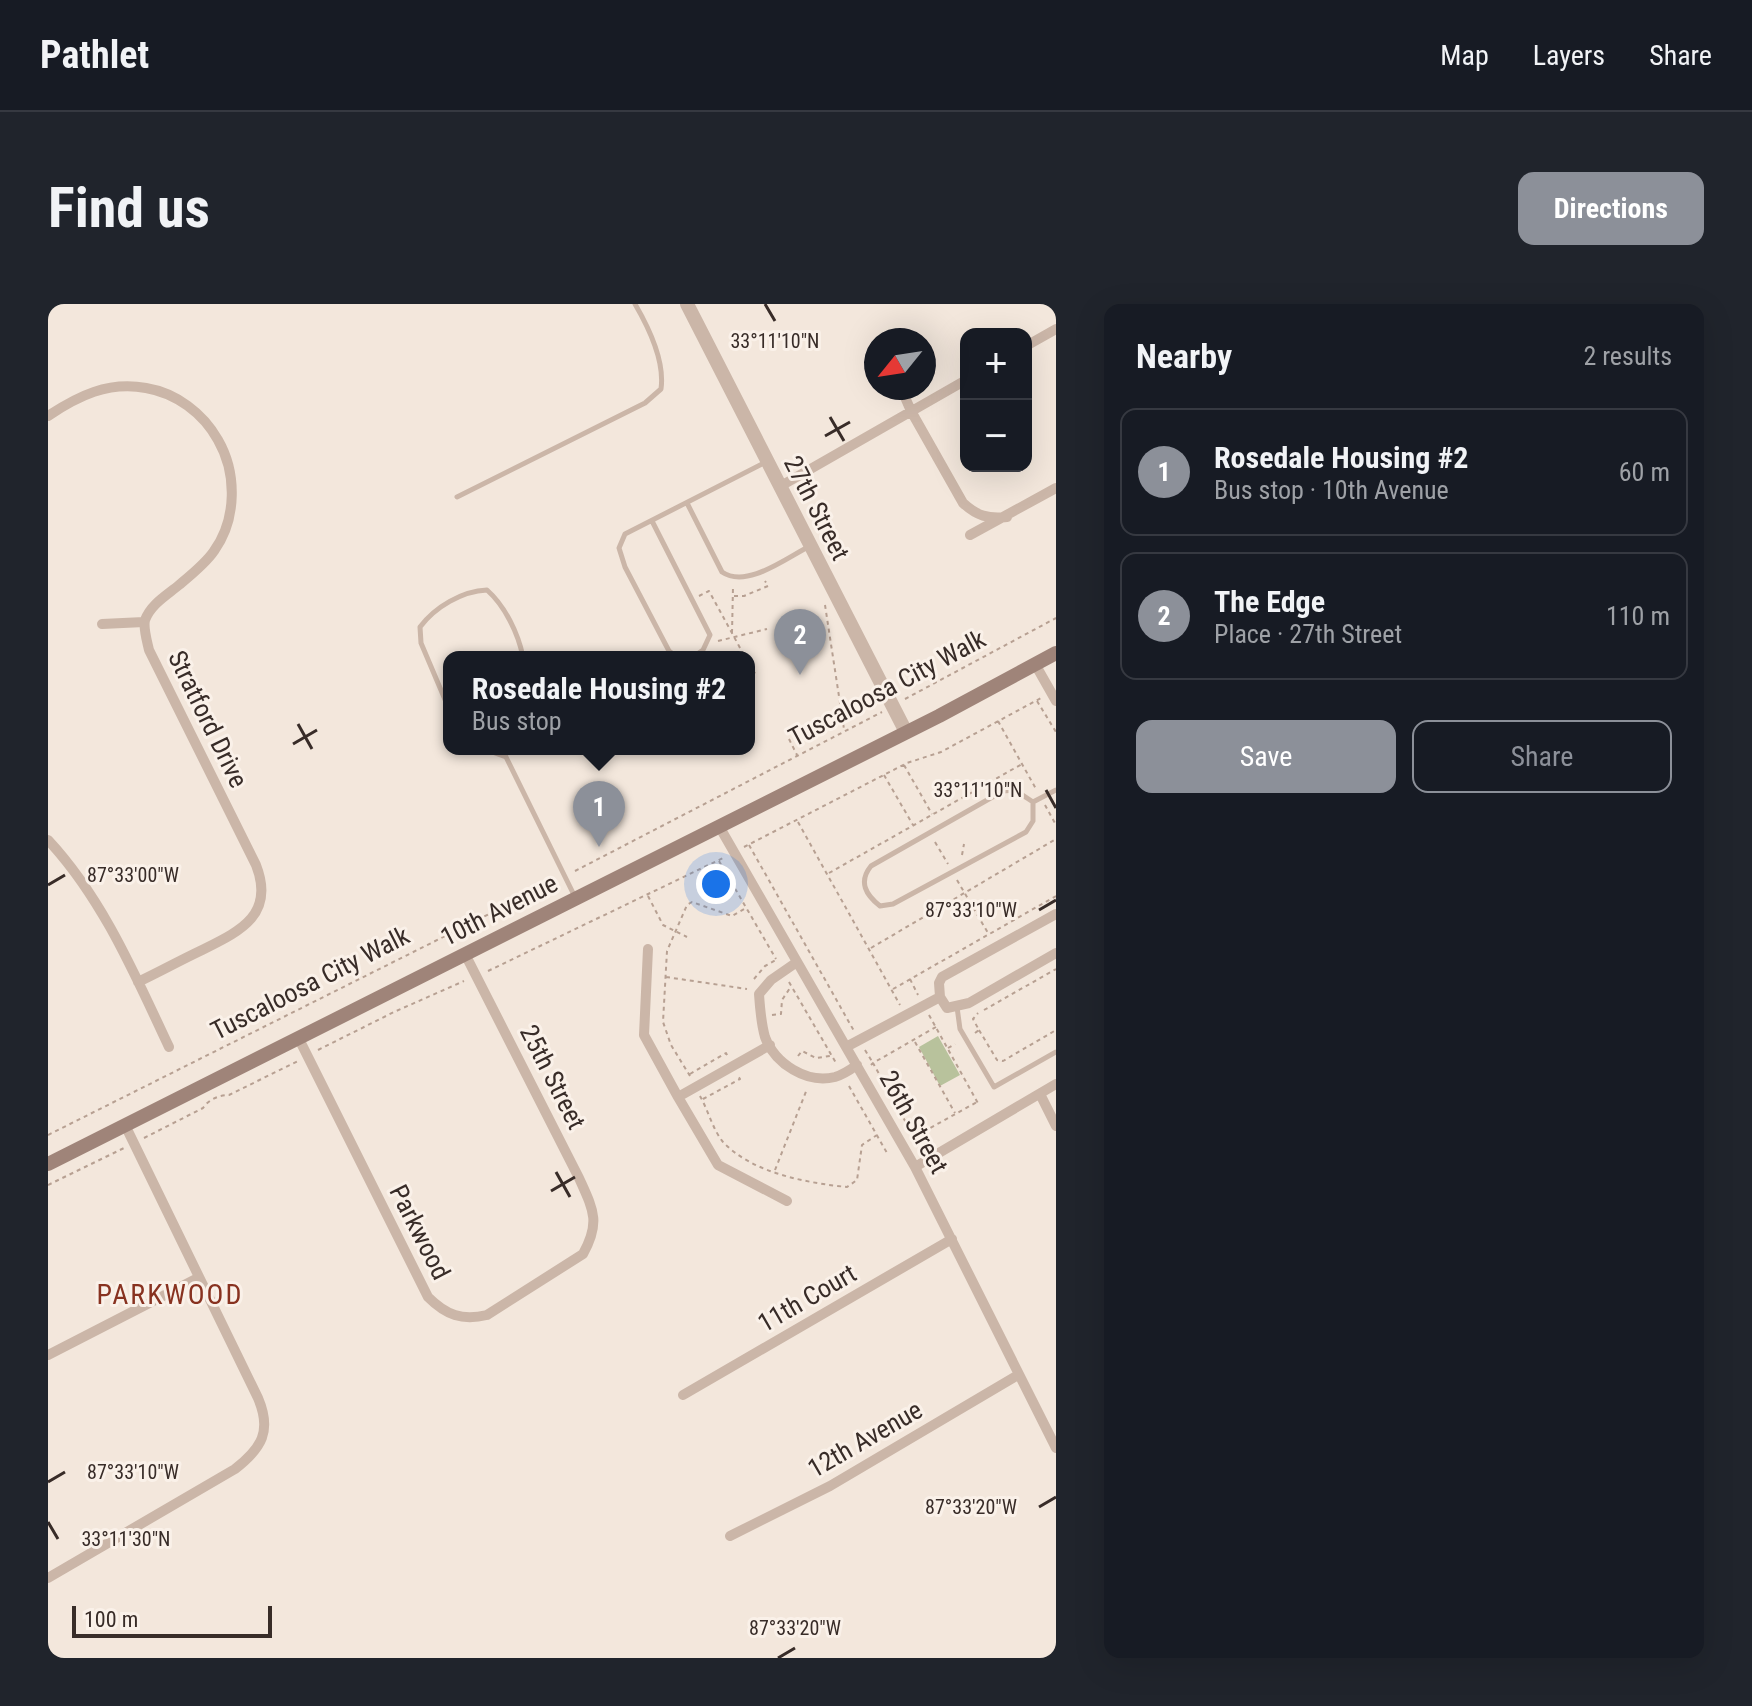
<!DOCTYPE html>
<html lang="en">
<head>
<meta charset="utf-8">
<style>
	body { margin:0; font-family:"Roboto Condensed",sans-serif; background:#20242c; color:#f1f3f6 }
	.controls { position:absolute; right:24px; top:24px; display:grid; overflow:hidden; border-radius:16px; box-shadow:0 8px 32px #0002 }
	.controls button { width:72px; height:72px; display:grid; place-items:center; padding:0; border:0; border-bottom:2px solid #363941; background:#171b24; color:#f1f3f6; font:40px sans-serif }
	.compass { position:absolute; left:816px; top:24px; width:72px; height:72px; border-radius:50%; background:#171b24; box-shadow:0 8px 32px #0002; rotate:240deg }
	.scale { position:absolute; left:24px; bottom:20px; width:200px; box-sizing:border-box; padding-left:8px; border:4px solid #382c28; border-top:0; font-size:22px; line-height:28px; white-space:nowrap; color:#382c28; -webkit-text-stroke:6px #faf1e9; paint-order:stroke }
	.you { position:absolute; left:668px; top:580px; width:28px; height:28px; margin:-20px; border:6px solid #fff; border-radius:50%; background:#1a73e8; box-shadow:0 0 0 12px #1a73e833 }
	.badge { display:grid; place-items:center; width:52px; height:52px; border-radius:50%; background:#8c9099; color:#fff; font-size:26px; font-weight:700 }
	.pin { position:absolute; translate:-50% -66px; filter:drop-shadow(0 2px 4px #0008) }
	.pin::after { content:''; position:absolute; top:42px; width:28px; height:24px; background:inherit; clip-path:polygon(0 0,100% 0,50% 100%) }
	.popup { position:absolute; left:395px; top:347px; width:312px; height:104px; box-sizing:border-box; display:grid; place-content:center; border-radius:16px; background:#171b24; filter:drop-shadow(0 2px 6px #0005); font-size:26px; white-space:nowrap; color:#9ea1a6 }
	.popup b { font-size:30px; color:#f1f3f6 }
	.popup::after { content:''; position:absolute; left:50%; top:100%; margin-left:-16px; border:16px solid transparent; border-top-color:#171b24 }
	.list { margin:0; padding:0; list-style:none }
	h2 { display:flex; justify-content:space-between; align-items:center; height:104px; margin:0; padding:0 32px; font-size:34px }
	h2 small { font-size:26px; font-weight:400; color:#9ea1a6 }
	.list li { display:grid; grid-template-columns:52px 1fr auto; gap:24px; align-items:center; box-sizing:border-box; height:128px; margin:0 16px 16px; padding:0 16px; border:2px solid #363941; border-radius:16px }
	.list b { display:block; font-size:30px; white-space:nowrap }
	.list p { margin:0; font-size:26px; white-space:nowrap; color:#9ea1a6 }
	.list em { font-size:26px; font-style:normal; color:#9ea1a6 }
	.actions { display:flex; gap:16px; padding:24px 32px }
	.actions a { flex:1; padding:18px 0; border:2px solid #8c9099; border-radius:16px; text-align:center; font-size:28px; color:#8c9099 }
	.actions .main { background:#8c9099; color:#fff }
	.map { position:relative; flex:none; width:1008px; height:1354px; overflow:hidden; border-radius:16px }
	header { display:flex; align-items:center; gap:48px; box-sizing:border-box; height:112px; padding:0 40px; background:#171b24; border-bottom:2px solid #363941 }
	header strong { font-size:38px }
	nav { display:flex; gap:44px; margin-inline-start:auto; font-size:28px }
	.intro { display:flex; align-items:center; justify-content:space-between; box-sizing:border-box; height:192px; padding:0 48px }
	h1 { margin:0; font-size:56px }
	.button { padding:20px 36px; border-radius:16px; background:#8c9099; color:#fff; font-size:28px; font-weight:700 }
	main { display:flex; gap:48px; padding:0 48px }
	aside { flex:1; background:#171b24; border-radius:16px; box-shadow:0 8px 32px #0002 }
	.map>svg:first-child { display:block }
</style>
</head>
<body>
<header>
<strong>Pathlet</strong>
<nav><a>Map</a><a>Layers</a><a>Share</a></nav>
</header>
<div class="intro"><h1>Find us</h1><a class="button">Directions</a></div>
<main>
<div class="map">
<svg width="1008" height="1354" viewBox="0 0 1008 1354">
	<rect width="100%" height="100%" fill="#f3e7dc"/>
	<path fill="#b8c29c" d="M890 732 912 771 892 782 871 743Z"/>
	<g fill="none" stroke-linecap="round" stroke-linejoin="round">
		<path stroke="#b7a092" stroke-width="2" stroke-dasharray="4 4" stroke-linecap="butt" d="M651 292 661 287 697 353
			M686 292H696L720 282 717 277
			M777 301 796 425
			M684 329 685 283
			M670 337 719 325
			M701 359 709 373
			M857 395 1008 314
			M989 397 1008 428
			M950 417 988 485
			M741 435 749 451
			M856 461 884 510
			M836 471 865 521
			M997 501 1008 521
			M750 518 852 701
			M887 538 900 560
			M701 541 806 727
			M696 543 859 459 893 448 993 394
			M914 551 916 540
			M671 557 728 655
			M527 567 834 408
			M781 569 974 460
			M909 576 940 629
			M600 592 615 621 639 633
			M823 644 1008 535
			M440 667 675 554
			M618 673 699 685
			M706 675 717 662 728 656
			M862 675 870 691
			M741 678 788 759
			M845 685 1008 592
			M936 706 1008 665
			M724 711 733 710 734 696 742 684
			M881 711 931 801
			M888 723 825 759 866 833 929 798
			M931 726 949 756 955 757 1008 726
			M927 729 931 726 925 715 930 709
			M867 738 907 809
			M900 744 907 740
			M270 746 346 708 416 677
			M817 746 825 759 823 761
			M750 752 754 747 768 754 782 752
			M642 770 678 749 680 753
			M642 772 623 741 615 718 619 647 639 601 644 598 684 612 698 604
			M801 782 839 849
			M652 792C660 806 665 826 675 838 704 869 759 879 799 883L809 876 814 841 829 831
			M655 795 692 775 690 772
			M0 831 507 577
			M96 834 155 804C160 796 171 791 181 791L250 757
			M727 866 759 785
			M0 881 76 844"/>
		<path stroke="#cbb6a8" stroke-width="5" d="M409 193 597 99 613 85C617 57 601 24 587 0
			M639 199 674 268C699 285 738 254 762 242
			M604 217 662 331 655 346 645 353
			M629 353 621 347 577 263 571 244 577 230 718 158
			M401 405 373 339 372 323C387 303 414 287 439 286 457 302 470 329 475 353
			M436 445 458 453 455 445
			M458 453 527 593
			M967 486 985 498V517L978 528 845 600 832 602C818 591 810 578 823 562L955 487Z
			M985 498 1008 486
			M909 703 912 725 946 783 1008 748"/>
		<path stroke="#cbb6a8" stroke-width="10" d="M978 42 1008 25
			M853 84 863 107 915 199C929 212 940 215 959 213
			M0 112C30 92 60 77 98 84 128 89 155 109 170 136 189 169 189 215 166 247 158 259 143 271 131 281 119 291 103 300 97 316 95 324 99 337 101 346L208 561C228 612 190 628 152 647 131 657 111 668 90 678
			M731 183 918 76
			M922 231 1008 184
			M54 320 96 318
			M987 360 1008 397
			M671 522 867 863 1008 1144
			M0 536C55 595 87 671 121 743
			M600 645 596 731 630 793 670 861 739 897
			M749 658 723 676 711 690C712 705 713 719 717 733 727 760 759 780 787 773 794 771 802 766 809 761
			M892 693 899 704 921 699 1008 649
			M251 735 380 993C398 1011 414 1017 439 1011L535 950C553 918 545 905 531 874L417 650
			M798 743 892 693 891 679 894 673 1008 610
			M992 790 1008 822
			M630 793 722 741
			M867 863 1008 780
			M0 1051 150 974
			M635 1091 904 935
			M682 1232 782 1182 970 1071
			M0 1274 187 1165C214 1144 224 1127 210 1094L77 821"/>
		<path stroke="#cbb6a8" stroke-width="14" d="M639 0 858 428"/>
		<path stroke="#9f8479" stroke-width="14" d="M0 860 891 412 1008 349"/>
	</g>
	<path fill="none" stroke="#382c28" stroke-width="3" d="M717 0 727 17M782 113 796 137M777 132 802 118M250 420 264 445M245 440 269 426M998 486 1008 504M0 581 17 571M991 606 1008 596M508 868 522 893M503 887 527 873M0 1178 17 1168M991 1203 1008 1193M0 1218 10 1235M730 1354 747 1344"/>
	<g text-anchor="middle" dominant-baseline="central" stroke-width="6" stroke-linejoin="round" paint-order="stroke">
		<g font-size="26" fill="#382c28" stroke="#faf1e9">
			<text transform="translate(769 204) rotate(63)">27th Street</text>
			<text transform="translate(839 384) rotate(-28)">Tuscaloosa City Walk</text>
			<text transform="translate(160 415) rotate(64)">Stratford Drive</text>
			<text transform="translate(451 606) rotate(-27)">10th Avenue</text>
			<text transform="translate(262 679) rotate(-27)">Tuscaloosa City Walk</text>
			<text transform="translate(505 773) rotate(63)">25th Street</text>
			<text transform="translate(866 818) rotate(61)">26th Street</text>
			<text transform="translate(372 928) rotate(63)">Parkwood</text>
			<text transform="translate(759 994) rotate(-30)">11th Court</text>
			<text transform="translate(817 1135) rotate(-30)">12th Avenue</text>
		</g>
		<g font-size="28" letter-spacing="2" fill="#883220" stroke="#faf1e9">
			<text x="122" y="990">PARKWOOD</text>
		</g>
	</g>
	<g font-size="20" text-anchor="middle" fill="#382c28" stroke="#faf1e9" stroke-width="6" stroke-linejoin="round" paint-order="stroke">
		<text x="727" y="44">33°11'10"N</text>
		<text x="930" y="493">33°11'10"N</text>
		<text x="85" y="578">87°33'00"W</text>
		<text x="923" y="613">87°33'10"W</text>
		<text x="85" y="1175">87°33'10"W</text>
		<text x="923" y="1210">87°33'20"W</text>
		<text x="78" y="1242">33°11'30"N</text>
		<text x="747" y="1331">87°33'20"W</text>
	</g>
</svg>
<div class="controls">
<button>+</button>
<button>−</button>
</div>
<svg class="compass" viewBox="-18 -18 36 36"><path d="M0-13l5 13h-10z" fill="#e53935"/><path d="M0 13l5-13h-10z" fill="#9ea1a6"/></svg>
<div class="scale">100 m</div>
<div class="you"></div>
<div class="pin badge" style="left:551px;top:543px">1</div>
<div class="popup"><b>Rosedale Housing #2</b>Bus stop</div>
<div class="pin badge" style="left:752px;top:371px">2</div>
</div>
<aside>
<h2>Nearby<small>2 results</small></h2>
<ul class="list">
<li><span class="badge">1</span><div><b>Rosedale Housing #2</b><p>Bus stop · 10th Avenue</p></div><em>60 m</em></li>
<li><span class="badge">2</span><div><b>The Edge</b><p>Place · 27th Street</p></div><em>110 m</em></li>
</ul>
<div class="actions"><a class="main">Save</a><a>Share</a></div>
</aside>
</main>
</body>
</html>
